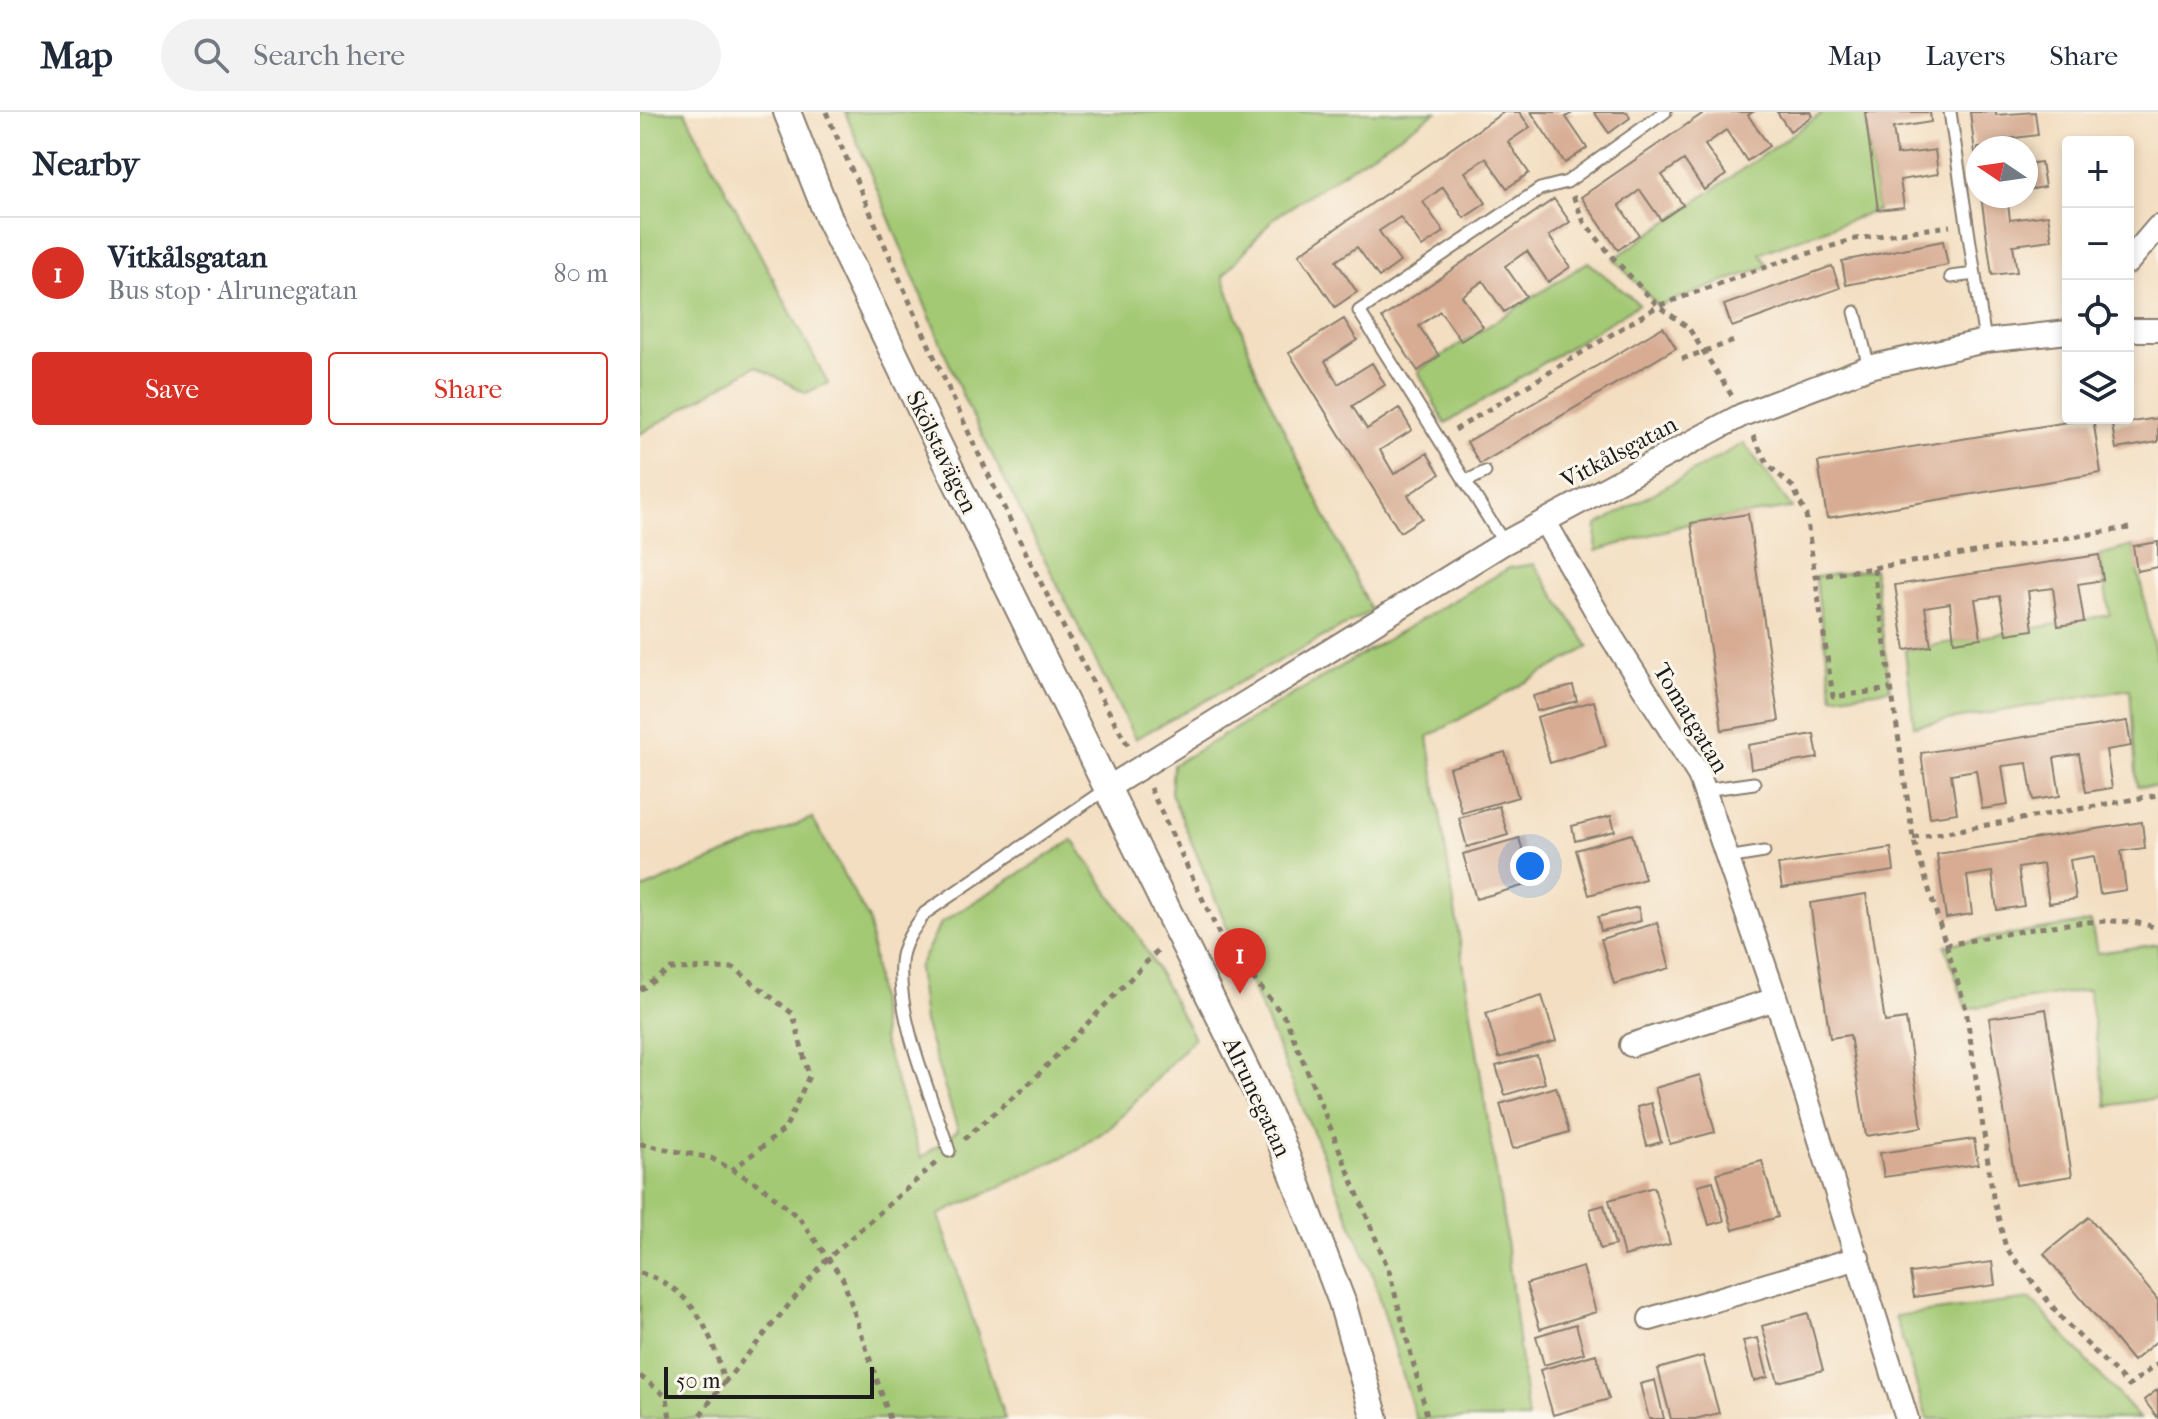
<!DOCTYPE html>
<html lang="en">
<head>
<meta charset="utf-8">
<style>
	body { margin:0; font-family:"IM FELL French Canon",serif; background:#f2f2f3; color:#1f2937 }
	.controls { position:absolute; right:24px; top:24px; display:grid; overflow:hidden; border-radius:8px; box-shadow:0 4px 12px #0003 }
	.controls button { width:72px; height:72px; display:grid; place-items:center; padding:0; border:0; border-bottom:2px solid #e0e1e3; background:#fff; color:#1f2937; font:40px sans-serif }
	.compass { position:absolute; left:1326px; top:24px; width:72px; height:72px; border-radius:50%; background:#fff; box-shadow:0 4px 12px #0003; rotate:283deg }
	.scale { position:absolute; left:24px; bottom:20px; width:210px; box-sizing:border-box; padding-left:8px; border:4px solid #1c1c1c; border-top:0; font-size:22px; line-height:28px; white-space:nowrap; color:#1c1c1c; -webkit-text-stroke:6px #fbf7ec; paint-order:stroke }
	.you { position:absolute; left:890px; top:754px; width:28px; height:28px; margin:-20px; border:6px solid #fff; border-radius:50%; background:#1a73e8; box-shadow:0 0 0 12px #1a73e833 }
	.badge { display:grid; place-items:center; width:52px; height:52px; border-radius:50%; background:#d93025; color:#fff; font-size:26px; font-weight:700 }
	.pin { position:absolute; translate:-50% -66px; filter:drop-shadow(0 2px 4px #0008) }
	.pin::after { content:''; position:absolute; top:42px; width:28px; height:24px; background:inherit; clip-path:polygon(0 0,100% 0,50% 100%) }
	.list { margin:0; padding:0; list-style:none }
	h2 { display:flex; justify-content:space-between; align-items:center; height:104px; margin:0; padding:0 32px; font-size:34px }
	h2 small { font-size:26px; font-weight:400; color:#747a83 }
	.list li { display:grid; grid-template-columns:52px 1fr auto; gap:24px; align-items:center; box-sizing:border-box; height:112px; padding:0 32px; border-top:2px solid #e0e1e3 }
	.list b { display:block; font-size:30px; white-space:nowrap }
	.list p { margin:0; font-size:26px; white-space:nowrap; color:#747a83 }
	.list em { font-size:26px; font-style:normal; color:#747a83 }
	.actions { display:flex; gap:16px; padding:24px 32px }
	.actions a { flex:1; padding:18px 0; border:2px solid #d93025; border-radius:8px; text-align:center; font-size:28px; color:#d93025 }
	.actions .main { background:#d93025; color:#fff }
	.icon { flex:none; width:44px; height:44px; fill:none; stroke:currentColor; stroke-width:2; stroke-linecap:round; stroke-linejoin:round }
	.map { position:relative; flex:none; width:1518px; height:1307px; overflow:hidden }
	header { display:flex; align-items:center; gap:48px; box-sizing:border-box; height:112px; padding:0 40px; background:#fff; border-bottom:2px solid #e0e1e3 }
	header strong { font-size:38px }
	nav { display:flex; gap:44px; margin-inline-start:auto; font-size:28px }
	.search { width:560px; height:72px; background:#f2f2f3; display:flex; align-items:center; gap:20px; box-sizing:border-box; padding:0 28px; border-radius:44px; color:#747a83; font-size:30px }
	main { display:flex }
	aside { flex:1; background:#fff }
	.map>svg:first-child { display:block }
</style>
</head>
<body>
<header>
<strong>Map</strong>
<div class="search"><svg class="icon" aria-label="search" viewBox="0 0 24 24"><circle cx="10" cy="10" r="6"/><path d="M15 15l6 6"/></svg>Search here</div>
<nav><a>Map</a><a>Layers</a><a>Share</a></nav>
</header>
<main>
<aside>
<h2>Nearby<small></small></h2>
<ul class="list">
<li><span class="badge">1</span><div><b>Vitkålsgatan</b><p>Bus stop · Alrunegatan</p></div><em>80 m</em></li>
</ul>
<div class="actions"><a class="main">Save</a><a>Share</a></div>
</aside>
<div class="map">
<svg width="1518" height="1307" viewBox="0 0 1518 1307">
	<rect width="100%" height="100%" fill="#fbf7ec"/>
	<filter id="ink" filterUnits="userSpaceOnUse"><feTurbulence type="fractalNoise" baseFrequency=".0125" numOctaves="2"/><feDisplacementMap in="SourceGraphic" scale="16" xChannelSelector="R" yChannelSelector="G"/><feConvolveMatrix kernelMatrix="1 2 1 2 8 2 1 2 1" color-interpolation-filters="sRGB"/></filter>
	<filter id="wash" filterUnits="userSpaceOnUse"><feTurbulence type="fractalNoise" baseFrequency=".006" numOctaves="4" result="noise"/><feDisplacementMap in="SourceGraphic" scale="32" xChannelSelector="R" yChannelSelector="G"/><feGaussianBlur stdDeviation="1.8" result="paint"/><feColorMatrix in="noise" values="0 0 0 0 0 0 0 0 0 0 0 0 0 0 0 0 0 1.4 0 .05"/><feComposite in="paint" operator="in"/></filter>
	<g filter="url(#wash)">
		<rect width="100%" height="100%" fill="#f3dec1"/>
		<path fill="#a3c974" stroke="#607248" stroke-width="2" d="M0 0H45L188 271 166 281 116 254 0 322Z
			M205 0H796L634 106 583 164 618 264 731 499 495 627 324 287Z
			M1184 0H1225L1238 98 1120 141 1128 154 1018 194 974 147Z
			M948 150 999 192 805 312 778 259Z
			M1104 331 1152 396 1051 411 956 439 957 413Z
			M1493 434 1518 554V675L1497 674 1490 577 1274 614 1265 538 1470 503 1459 443Z
			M894 452 949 535 788 625 864 1112 888 1307H776L732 1161 531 681 533 653 869 456Z
			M1234 457 1250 577 1193 585 1175 465Z
			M172 706 229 808 243 928 281 1046 318 1018 284 910 278 856 301 811 433 728 501 828 554 926 472 1014 432 1041 299 1103 365 1307H0V778Z
			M1451 810 1457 841 1518 832V986L1467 994 1448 878 1326 897 1305 833Z
			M1391 1187 1500 1307H1287L1255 1204Z"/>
		<g id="blocks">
			<path fill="#d7ac93" d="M864 0H879L890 15 868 30 889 61 867 76 846 46 825 60 846 91 824 106 803 75 783 90 804 120 782 135 760 105 739 119 760 150 739 165 717 135 696 149 717 180 695 195 659 142Z
				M891 0H934L926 5 947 36 925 51Z
				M954 0H987L990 6 969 21Z
				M1065 0H1113L1108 3 1129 34 1107 49 1086 18 1065 33 1086 63 1064 78 1044 48 1022 63 1043 93 1021 108 1000 78 979 93 999 123 978 138 941 85Z
				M1137 0H1170L1172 4 1150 19Z
				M1225 0H1290L1291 10 1253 16 1257 43 1295 38 1298 62 1260 68 1264 95 1238 98Z
				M1330 0H1356V3L1395 0 1398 23 1359 28 1361 36H1338L1336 49Z
				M1401 50 1405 75 1386 78V52Z
				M1341 84H1367L1370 108 1408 103 1412 128 1373 133 1377 160 1352 163Z
				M914 87 930 110 909 124 930 155 908 170 887 139 865 154 886 184 864 200 843 169 822 184 843 215 821 229 800 199 779 214 799 244 778 259 742 206Z
				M1303 129 1308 153 1206 173 1202 149Z
				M1192 154 1200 176 1092 215 1084 193Z
				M704 207 717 228 685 249 698 272 732 251 745 273 712 294 727 317 759 296 772 318 740 338 754 362 787 341 800 362 768 383 782 406 760 420 649 241Z
				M1023 215 1036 236 840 352 827 330Z
				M1453 306 1461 361 1187 406 1178 350Z
				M1518 306V330L1476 337 1472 313Z
				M1108 402 1139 609 1082 618 1051 411Z
				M1518 430V455L1497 459 1493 434Z
				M1459 443 1463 468 1438 472 1444 510 1418 514 1413 476 1388 479 1393 518 1367 522 1360 484 1335 487 1341 526 1314 530 1310 491 1285 495 1291 534 1265 538 1255 473Z
				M933 574 937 589 897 599 893 584Z
				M954 589 966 634 910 651 897 605Z
				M1487 609 1491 634 1466 638 1472 676 1446 680 1439 642 1414 646 1420 684 1393 688 1387 651 1362 654 1368 693 1342 697 1336 658 1311 662 1317 701 1290 705 1281 641Z
				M1174 622 1178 646 1111 657 1108 633Z
				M865 640 878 685 822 701 809 656Z
				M859 694 868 723 827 735 819 706Z
				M971 704 975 719 935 729 932 714Z
				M1502 710 1505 736 1481 739 1486 778 1460 782 1454 744 1430 748 1436 787 1409 791 1403 752 1378 756 1384 794 1357 798 1352 760 1327 764 1332 802 1306 806 1297 742Z
				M992 722 1005 767 949 783 936 738Z
				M879 726 893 771 836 787 823 742Z
				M1251 736 1254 759 1142 776 1138 753Z
				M1226 782 1245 910 1266 907 1282 1015 1226 1024 1210 923 1190 926 1170 791Z
				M998 795 1001 809 961 819 958 805Z
				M1017 811 1030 856 974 872 961 827Z
				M902 884 916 929 859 946 846 901Z
				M1406 897 1432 1064 1376 1073 1349 906Z
				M897 943 905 971 865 983 856 954Z
				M1060 963 1075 1020 1030 1032 1015 976Z
				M916 975 929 1020 873 1037 860 992Z
				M1011 991 1021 1030 1007 1034 997 995Z
				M1334 1027 1338 1052 1244 1065 1240 1041Z
				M1122 1049 1138 1105 1093 1118 1077 1061Z
				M1073 1069 1084 1109 1069 1113 1058 1073Z
				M1014 1075 1030 1132 984 1144 969 1088Z
				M964 1093 975 1133 960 1137 950 1097Z
				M1449 1105 1518 1188V1228L1493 1249 1404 1142Z
				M1352 1150 1355 1173 1274 1185 1270 1161Z
				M943 1155 956 1200 900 1217 886 1172Z
				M1168 1201 1183 1258 1138 1270 1122 1214Z
				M936 1212 944 1241 904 1253 896 1224Z
				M1118 1226 1128 1265 1114 1269 1103 1229Z
				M956 1242 969 1287 913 1303 900 1258Z
				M1063 1244 1079 1301 1055 1307H1031L1018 1257Z
				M1015 1268 1024 1307H1009L1000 1272Z
				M1518 1277V1306L1504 1288Z"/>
		</g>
	</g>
	<g filter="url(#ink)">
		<use href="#blocks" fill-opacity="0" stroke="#887d6e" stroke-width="2"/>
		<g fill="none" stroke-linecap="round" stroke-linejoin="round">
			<defs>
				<path id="service" d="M1310 0 1345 229
					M1311 165 1335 162
					M1215 200 1229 255
					M825 370 845 360
					M864 431 719 199 900 77 927 70 1025 0
					M1064 678 1114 671
					M1087 746 1124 740
					M309 1039C292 984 257 909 261 851 262 832 274 816 285 801L469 675"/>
				<path id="minor" d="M1488 150 1518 115
					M1488 218H1518
					M905 410 964 513 1059 663 1136 887 1267 1307
					M469 675 864 431 1102 303 1229 255 1345 229 1428 220
					M991 933 1136 887
					M1010 1207 1218 1146"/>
				<path id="tertiary" d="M147 0 190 109 288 312 639 1025 702 1190 735 1307"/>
			</defs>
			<use href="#service" stroke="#887d6e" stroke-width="15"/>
			<use href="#minor" stroke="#887d6e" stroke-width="26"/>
			<use href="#tertiary" stroke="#887d6e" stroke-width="30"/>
			<path stroke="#887d6e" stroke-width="5" stroke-dasharray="6 6" stroke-linecap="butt" d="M186 0C281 214 372 432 489 635
				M933 84 944 110 974 147 1018 194 1048 215 1092 284
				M1042 247 1097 228
				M815 318 1018 194 1128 154 1215 127 1310 114
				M1113 324 1128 353 1153 375 1166 403 1193 585 1250 577
				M1234 457 1273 726 1326 897 1353 1085 1366 1136 1424 1209 1489 1274 1518 1251
				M1175 465 1489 416
				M510 676 581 826 646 907 749 1159 788 1307
				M1273 726 1518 683
				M1305 833C1357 825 1473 795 1518 817
				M0 878 31 857 94 856 153 902 169 964 145 1017 92 1058
				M324 1027 391 970 520 836
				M0 1032 71 1046 123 1075 160 1107 203 1167 250 1307
				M0 1161C53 1175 73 1222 84 1271L57 1307
				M0 1264 27 1285 30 1307
				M84 1271 186 1148 298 1049"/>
			<use href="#service" stroke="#fff" stroke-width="11"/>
			<use href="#minor" stroke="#fff" stroke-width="22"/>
			<use href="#tertiary" stroke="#fff" stroke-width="26"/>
		</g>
	</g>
	<g text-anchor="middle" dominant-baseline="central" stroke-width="6" stroke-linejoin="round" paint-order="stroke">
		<g font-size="24" fill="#1c1c1c" stroke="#fbf7ec">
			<text transform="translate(302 340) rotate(64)">Skölstavägen</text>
			<text transform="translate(979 340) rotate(-28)">Vitkålsgatan</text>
			<text transform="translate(1051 606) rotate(59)">Tomatgatan</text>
			<text transform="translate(617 985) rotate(65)">Alrunegatan</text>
		</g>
	</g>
</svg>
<div class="controls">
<button>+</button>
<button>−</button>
<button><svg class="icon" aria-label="locate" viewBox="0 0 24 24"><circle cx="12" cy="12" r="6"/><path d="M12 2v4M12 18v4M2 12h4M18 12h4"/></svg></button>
<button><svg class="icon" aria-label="layers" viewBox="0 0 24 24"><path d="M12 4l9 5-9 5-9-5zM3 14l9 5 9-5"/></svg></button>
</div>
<svg class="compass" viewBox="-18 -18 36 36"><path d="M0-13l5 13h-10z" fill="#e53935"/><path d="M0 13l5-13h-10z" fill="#747a83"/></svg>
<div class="scale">50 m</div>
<div class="you"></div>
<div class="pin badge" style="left:600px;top:882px">1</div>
</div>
</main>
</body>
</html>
